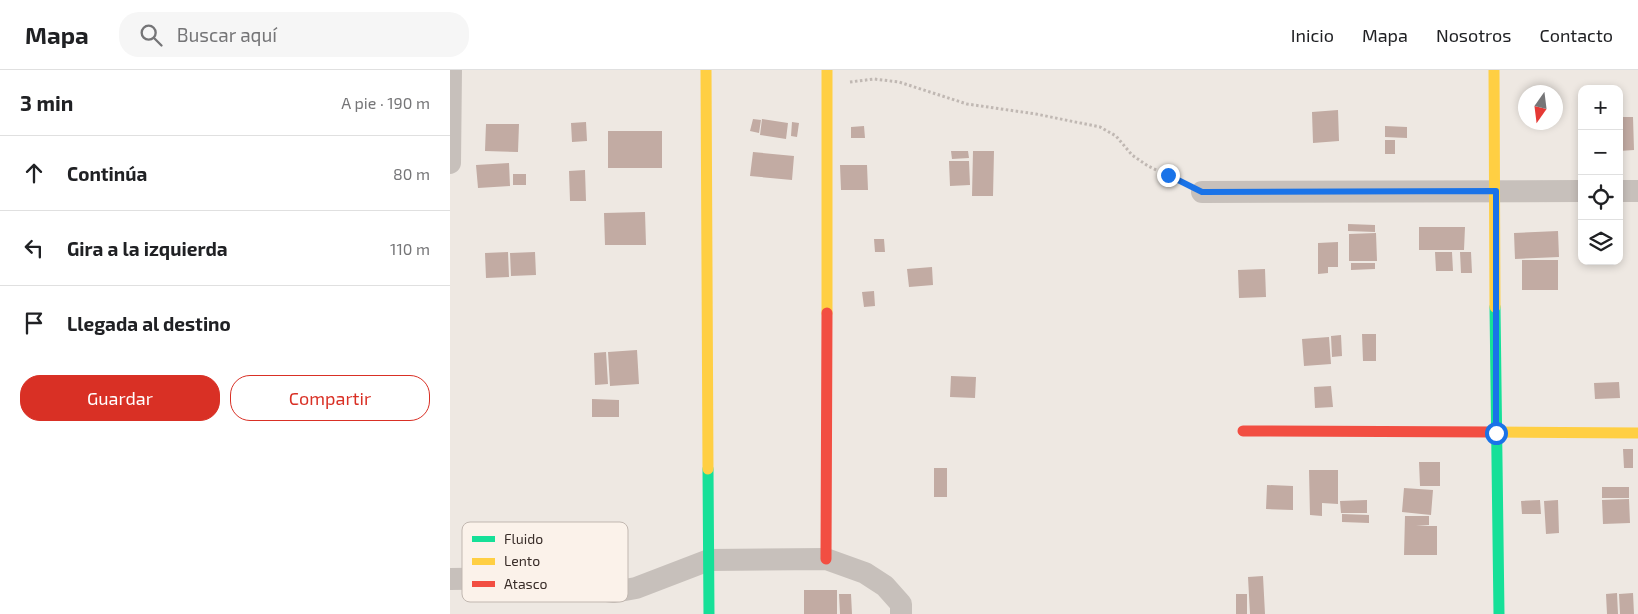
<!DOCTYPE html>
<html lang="es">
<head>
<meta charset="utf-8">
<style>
	body { margin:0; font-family:"Exo 2",sans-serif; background:#f6f6f6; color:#202124 }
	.controls { position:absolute; right:15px; top:15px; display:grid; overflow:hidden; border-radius:10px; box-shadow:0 2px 8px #0003 }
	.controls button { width:45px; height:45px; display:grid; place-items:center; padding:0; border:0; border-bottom:1px solid #e0e0e0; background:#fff; color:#202124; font:25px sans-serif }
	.compass { position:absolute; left:1068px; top:15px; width:45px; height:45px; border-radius:50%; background:#fff; box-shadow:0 2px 8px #0003; rotate:194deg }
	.stop { position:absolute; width:15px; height:15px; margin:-11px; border:4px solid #1a73e8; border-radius:50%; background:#fff }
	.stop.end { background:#1a73e8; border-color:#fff; box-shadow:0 1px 5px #0008 }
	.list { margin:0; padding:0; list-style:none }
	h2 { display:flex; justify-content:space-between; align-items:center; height:65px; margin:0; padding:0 20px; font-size:21px }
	h2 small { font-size:16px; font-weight:400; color:#757577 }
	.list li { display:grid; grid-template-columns:32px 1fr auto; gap:15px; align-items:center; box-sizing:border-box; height:75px; padding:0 20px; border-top:1px solid #e0e0e0 }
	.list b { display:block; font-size:19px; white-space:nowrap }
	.list em { font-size:16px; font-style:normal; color:#757577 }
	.actions { display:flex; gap:10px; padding:15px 20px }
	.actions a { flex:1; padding:11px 0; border:1px solid #d93025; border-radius:20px; text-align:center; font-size:18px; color:#d93025 }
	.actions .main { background:#d93025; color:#fff }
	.icon { flex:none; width:28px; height:28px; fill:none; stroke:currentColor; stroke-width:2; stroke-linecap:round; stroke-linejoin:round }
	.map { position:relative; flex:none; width:1188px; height:544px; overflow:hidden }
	header { display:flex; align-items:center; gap:30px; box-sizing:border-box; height:70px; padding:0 25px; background:#fff; border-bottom:1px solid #e0e0e0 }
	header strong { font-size:24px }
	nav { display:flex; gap:28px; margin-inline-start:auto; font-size:18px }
	.search { width:350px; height:45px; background:#f6f6f6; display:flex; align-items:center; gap:12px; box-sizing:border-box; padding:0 18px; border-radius:20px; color:#757577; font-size:19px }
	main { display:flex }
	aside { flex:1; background:#fff }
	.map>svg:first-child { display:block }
</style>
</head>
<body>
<header>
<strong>Mapa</strong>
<div class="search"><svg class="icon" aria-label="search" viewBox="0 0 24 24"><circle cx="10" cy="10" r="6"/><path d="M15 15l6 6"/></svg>Buscar aquí</div>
<nav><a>Inicio</a><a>Mapa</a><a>Nosotros</a><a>Contacto</a></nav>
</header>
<main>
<aside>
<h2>3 min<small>A pie · 190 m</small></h2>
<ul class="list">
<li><svg class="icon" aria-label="ahead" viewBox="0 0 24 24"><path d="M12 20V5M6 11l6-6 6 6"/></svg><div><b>Continúa</b></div><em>80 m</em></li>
<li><svg class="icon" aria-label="left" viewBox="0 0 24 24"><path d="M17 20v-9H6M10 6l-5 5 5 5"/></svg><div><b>Gira a la izquierda</b></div><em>110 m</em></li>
<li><svg class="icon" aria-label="arrive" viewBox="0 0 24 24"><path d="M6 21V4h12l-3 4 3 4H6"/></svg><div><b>Llegada al destino</b></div></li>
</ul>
<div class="actions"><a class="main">Guardar</a><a>Compartir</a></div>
</aside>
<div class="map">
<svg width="1188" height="544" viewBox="0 0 1188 544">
	<rect width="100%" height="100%" fill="#eee8e2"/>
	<path fill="#c2aba3" d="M888 40 889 71 863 73 862 42Z
		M1169 47H1183L1184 80 1169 81Z
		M303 49 311 50 309 63 300 61Z
		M312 49 338 53 336 69 310 65Z
		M136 52 137 71 122 72 121 53Z
		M342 52 349 53 347 67 341 66Z
		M36 54H69L68 82 35 81Z
		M414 56 415 68H401V57Z
		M935 56 957 57V68L935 67Z
		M158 61H212V98H158Z
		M935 70H945V84H935Z
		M501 81H518L519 88 502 89Z
		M523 81H544L543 126H522Z
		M303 82 344 86 342 110 300 106Z
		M499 91H519L520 115 500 116Z
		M59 93 60 116 28 118 26 95Z
		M390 95H417L418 120H391Z
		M135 100 136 131H120L119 101Z
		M63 104H76V115H63Z
		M195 142 196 175H155L154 143Z
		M898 154 925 155V162L898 161Z
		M969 157H1015L1014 180H969Z
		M1108 161 1109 187 1065 189 1064 163Z
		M926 163 927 191H899V164Z
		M424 169H434L435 182H425Z
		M888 172V197H878V203L868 204V173Z
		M58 182 59 207 36 208 35 183Z
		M85 182 86 205 61 206 60 183Z
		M985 182H1002L1003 201H986Z
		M1010 182H1021L1022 203H1011Z
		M1072 190H1108V220H1072Z
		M901 193H925V199L901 200Z
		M482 197 483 215 459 217 457 199Z
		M815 199 816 227 789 228 788 200Z
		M424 221 425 236 414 237 412 222Z
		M912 264H926V291H913Z
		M891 265 892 286 882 287 881 266Z
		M879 267 881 294 854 296 852 269Z
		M187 280 189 314 160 316 158 282Z
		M156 282 158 314 145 315 144 283Z
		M501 306 526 307 525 328 500 327Z
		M1169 312 1170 328 1145 329 1144 313Z
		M881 316 883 337 865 338 864 317Z
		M142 329 169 330V347H142Z
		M1173 379H1183V398H1174Z
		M969 392H990V416H970Z
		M484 398H497V427H484Z
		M859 400H888V434L872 433V446L860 445Z
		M817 415 843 416V440L816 439Z
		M1152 417H1179V428H1152Z
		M954 418 983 420 981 445 952 442Z
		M1179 429 1180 453 1153 454 1152 430Z
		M917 430V443H891L890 431Z
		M1090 430 1091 444H1072L1071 431Z
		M1108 430 1109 463 1096 464 1094 431Z
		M892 444 919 445V453L892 452Z
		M955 446H979V455L966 456H987V485H954Z
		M813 506 815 544H800L798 507Z
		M354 520H387V544H354Z
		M1167 523 1168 544H1157L1156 524Z
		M1183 523 1184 544H1170L1169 524Z
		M389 524H401L402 544H390Z
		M786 524H797V544H786Z"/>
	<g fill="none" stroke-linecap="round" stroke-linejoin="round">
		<path stroke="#c0b8b3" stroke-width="3" stroke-dasharray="2.5 2.5" stroke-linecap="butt" d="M400 12 424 9 449 12 517 34 586 44 650 57 666 66 682 85 698 96 734 113"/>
		<path stroke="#c7c0bb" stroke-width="22" d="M0 93 1 0
			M1169 121H1188
			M752 122 1132 121
			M0 509 95 508 130 517 164 522 186 518 259 490 376 489 415 503 435 516 451 534V544"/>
		<path stroke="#16e098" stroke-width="11" d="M1045 237 1049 544
			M258 399 259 544"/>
		<path stroke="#ffcf43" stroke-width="11" d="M256 0 258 399
			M377 0V243
			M1044 0 1045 237
			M1043 362 1188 363"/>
		<path stroke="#f24e42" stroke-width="11" d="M793 361 1043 362
			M376 489 377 243"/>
	</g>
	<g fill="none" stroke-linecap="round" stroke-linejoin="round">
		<path stroke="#1a73e8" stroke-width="6" d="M718 105 752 122 1046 121V363"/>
	</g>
	<rect x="12" y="452" width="166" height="80" rx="8" fill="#fbf2ea" stroke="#c1b7b0" stroke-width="1"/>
	<rect x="22" y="466" width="23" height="6" fill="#16e098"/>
	<rect x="22" y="488" width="23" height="7" fill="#ffcf43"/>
	<rect x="22" y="511" width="23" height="6" fill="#f24e42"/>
	<g font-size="14" fill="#392d29">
		<text x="54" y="474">Fluido</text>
		<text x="54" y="496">Lento</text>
		<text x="54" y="519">Atasco</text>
	</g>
</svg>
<div class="controls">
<button>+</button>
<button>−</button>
<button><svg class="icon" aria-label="locate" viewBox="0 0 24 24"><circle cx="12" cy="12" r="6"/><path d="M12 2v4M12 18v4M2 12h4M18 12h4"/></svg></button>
<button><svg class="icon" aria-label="layers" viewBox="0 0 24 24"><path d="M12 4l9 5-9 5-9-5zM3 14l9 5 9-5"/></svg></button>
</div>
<svg class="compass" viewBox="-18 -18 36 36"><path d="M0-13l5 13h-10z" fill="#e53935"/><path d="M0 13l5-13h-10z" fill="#757577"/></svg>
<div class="stop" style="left:1046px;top:363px"></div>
<div class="stop end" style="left:718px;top:105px"></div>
</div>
</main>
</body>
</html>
